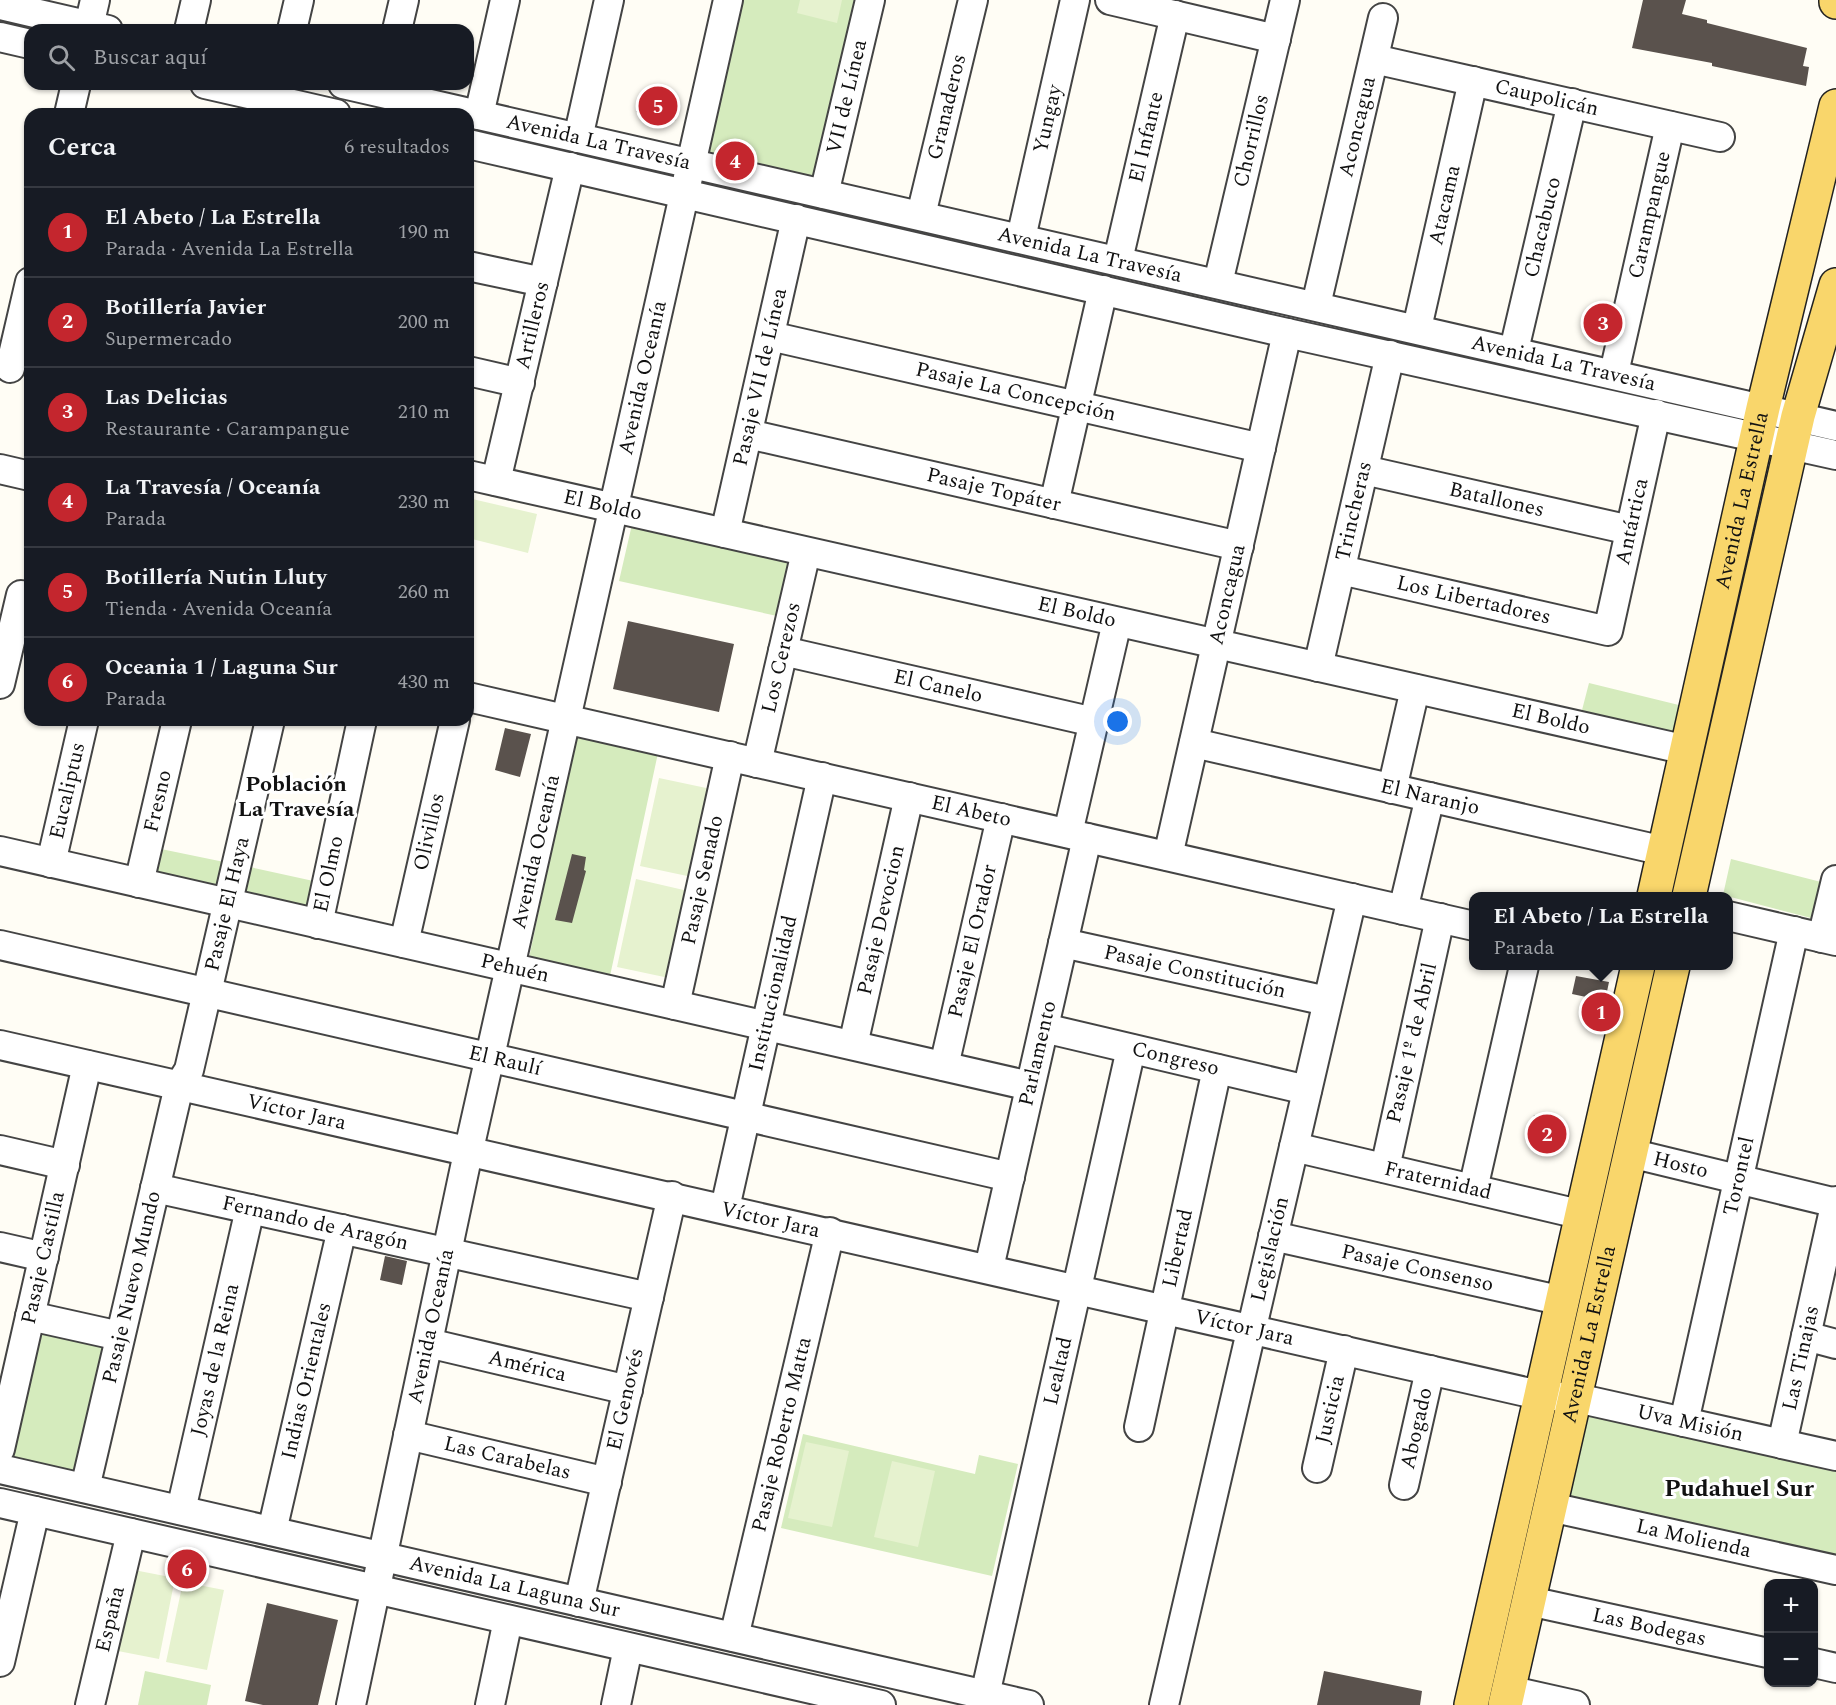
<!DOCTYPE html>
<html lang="es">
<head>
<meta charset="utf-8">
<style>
	body { margin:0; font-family:Spectral,serif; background:#242831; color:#f1f3f6 }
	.controls { position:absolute; right:18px; bottom:18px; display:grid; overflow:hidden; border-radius:12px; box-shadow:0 2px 4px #0004 }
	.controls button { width:54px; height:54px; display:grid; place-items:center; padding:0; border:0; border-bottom:2px solid #363941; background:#171b24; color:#f1f3f6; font:30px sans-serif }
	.you { position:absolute; left:1118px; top:722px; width:21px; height:21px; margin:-15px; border:4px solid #fff; border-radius:50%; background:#1a73e8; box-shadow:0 0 0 9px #1a73e833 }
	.badge { display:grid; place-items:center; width:39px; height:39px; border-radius:50%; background:#c4262e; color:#fff; font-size:20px; font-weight:700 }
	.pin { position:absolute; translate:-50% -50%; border:3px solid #fff; box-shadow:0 2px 6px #0006 }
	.popup { position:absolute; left:1469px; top:892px; width:264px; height:78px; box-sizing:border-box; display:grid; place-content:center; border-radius:12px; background:#171b24; filter:drop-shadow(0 2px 4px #0005); font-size:20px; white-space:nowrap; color:#9ea1a6 }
	.popup b { font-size:22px; color:#f1f3f6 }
	.popup::after { content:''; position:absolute; left:50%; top:100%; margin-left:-12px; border:12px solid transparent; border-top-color:#171b24 }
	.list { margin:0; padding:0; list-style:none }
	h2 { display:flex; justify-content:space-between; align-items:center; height:78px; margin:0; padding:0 24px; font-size:26px }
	h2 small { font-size:20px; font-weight:400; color:#9ea1a6 }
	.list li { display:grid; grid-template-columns:39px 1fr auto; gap:18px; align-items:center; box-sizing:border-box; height:90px; padding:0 24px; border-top:2px solid #363941 }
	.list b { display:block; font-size:22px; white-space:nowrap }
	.list p { margin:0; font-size:20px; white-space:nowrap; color:#9ea1a6 }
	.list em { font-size:20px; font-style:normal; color:#9ea1a6 }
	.icon { flex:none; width:33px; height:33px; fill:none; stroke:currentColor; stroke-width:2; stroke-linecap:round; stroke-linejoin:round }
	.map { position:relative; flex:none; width:1836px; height:1705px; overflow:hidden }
	.search { position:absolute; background:#171b24; box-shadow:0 2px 4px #0004; left:24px; top:24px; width:450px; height:66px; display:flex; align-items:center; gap:15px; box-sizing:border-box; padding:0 21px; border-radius:18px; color:#9ea1a6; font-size:22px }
	.panel { position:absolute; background:#171b24; box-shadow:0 2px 4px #0004; left:24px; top:108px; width:450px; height:618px; border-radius:18px }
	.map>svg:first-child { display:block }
</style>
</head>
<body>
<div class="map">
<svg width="1836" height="1705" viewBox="0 0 1836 1705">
	<rect width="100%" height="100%" fill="#fffdf5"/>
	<path fill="#d5ebbd" d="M742 0H856L812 180 705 151Z
		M633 520 790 555 777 616 619 581Z
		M1589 683 1687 707 1679 738 1581 714Z
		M576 735 658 753 610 976 529 958Z
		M161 849 229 863 223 891 155 876Z
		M1731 859 1825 883 1819 907 1811 918 1723 895Z
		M250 867 318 882 312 910 244 895Z
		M32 1324 108 1339 80 1477 4 1461Z
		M1590 1410 1836 1464V1556L1570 1497Z
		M803 1434 975 1474 979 1455 1018 1464 992 1576 781 1528Z
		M145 1671 211 1685 207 1705H138Z"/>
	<path fill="#e6f2cf" d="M800 0H842L837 23 797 13Z
		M468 498 537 514 528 553 468 538Z
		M659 778 711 789 692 877 640 866Z
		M636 879 688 891 669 978 617 967Z
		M806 1442 849 1451 832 1527 788 1518Z
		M892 1461 935 1471 918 1547 874 1537Z
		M134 1570 175 1578 159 1659 118 1651Z
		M183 1582 224 1590 207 1670 166 1662Z"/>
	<path fill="#5a524d" d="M1643 0H1686L1682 14 1707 20V23L1807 48 1803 66 1809 67 1806 86 1712 66V63L1632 48Z
		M641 92 680 101 675 121 636 112Z
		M1598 311 1610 314 1606 334 1592 331Z
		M628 621 734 644 719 712 613 689Z
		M505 728 531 734 520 777 495 770Z
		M572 854 586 857 584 870 586 871 572 923 555 920Z
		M1576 976 1609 982 1605 1001 1572 994Z
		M1534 1115 1566 1123 1559 1152 1527 1144Z
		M385 1256 407 1261 402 1285 380 1280Z
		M267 1603 338 1620 318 1705H263L245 1701Z
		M1324 1671 1422 1691 1420 1705H1317Z"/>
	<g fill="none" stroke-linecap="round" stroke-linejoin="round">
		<defs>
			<g id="minor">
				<path d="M1110 0 1276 39"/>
				<path d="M0 5 108 30"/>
				<path d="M89 26 95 0"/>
				<path d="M189 30 196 0"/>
				<path d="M292 30 299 0"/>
				<path d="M397 30 404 0"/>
				<path d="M0 37 30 44"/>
				<path id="s1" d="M1374 59 1720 137"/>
				<path d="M205 84 336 114"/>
				<path id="s2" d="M343 84 1836 426"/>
				<path d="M69 114 76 84"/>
				<path d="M479 115 505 0"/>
				<path d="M578 138 609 0"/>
				<path d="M468 144 1287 333 1836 455"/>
				<path id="s3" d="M824 194 870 0"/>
				<path id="s4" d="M921 215 973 0"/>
				<path id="s5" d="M1021 238 1075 0"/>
				<path id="s6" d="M1118 260 1175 15"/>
				<path d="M468 266 543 282"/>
				<path id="s7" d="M1218 283 1285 0"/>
				<path id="s8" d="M1316 305 1383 18"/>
				<path id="s9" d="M1417 328 1473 81"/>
				<path id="s10" d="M770 336 1261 448"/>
				<path id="s11" d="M1514 350 1572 103"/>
				<path d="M10 368 30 282"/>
				<path d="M468 371 520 383"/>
				<path id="s12" d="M1614 373 1670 126"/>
				<path id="s13" d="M748 434 1239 546"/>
				<path d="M0 469 30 476"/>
				<path id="s14" d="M1364 470 1630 530"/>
				<path id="s15" d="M468 475 1687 750"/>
				<path id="s16" d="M496 481 570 167"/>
				<path d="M1054 504 1103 290"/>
				<path id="s17" d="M725 533 796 219"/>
				<path id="s18" d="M1341 570 1608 631 1656 414"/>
				<path id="s19" d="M783 651 1094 722"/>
				<path id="s20" d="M1318 667 1390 355"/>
				<path d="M0 684 21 595"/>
				<path id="s21" d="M468 697 1474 926"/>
				<path id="s22" d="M1194 743 1664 851"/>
				<path id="s23" d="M757 763 806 552"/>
				<path d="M1392 789 1415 689"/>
				<path d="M1068 833 1117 622"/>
				<path id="s24" d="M0 851 1030 1086"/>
				<path id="s25" d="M1168 856 1287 333"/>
				<path id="s26" d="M51 863 84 720"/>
				<path id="s27" d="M139 883 177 720"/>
				<path d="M1403 910 1430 797"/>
				<path d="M1728 916 1836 941"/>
				<path id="s28" d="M318 924 362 720"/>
				<path d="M1822 938 1836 880"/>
				<path id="s29" d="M404 943 455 720"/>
				<path id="s30" d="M1063 943 1327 1001"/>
				<path id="s31" d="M0 945 1010 1177"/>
				<path id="s32" d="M675 1005 730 756"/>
				<path id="s33" d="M1044 1028 1307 1090"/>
				<path id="s34" d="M0 1045 1526 1392 1590 1401 1836 1456"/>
				<path id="s35" d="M853 1045 909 797"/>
				<path id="s36" d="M944 1066 1001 818"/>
				<path id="s37" d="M1294 1147 1583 1215"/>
				<path d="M0 1150 65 1165"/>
				<path id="s38" d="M1630 1153 1836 1203"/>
				<path d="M1385 1168 1440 918"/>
				<path id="s39" d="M155 1188 649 1297"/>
				<path d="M1473 1189 1524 966"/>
				<path id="s40" d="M725 1208 822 777"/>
				<path id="s41" d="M1273 1236 1563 1301"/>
				<path d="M0 1247 44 1257"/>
				<path id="s42" d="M989 1268 1087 838"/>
				<path d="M30 1316 120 1336"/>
				<path d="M1806 1336 1836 1344"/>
				<path id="s43" d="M428 1343 628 1390"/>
				<path id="s44" d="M1684 1422 1794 931"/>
				<path id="s45" d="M1139 1427 1217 1069"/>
				<path id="s46" d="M408 1435 607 1482"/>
				<path id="s47" d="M1782 1444 1836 1201"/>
				<path id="s48" d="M0 1449 87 1065"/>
				<path id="s49" d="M1317 1468 1344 1350"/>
				<path id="s50" d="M0 1469 1029 1705"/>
				<path id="s51" d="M1404 1485 1430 1370"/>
				<path id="s52" d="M85 1488 179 1086 189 1070 270 720"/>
				<path d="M0 1503 881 1705"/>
				<path id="s53" d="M1550 1507 1836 1570"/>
				<path id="s54" d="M181 1510 250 1209"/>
				<path id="s55" d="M272 1531 342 1229"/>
				<path id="s56" d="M1529 1601 1768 1653"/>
				<path id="s57" d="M579 1602 672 1196"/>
				<path id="s58" d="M734 1637 830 1232"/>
				<path d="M0 1662 35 1511"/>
				<path d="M1814 1663 1836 1668"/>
				<path d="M1508 1690 1575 1705"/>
				<path id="s59" d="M985 1695 1131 1049"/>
				<path id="s60" d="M90 1705 131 1533"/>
				<path id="s61" d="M351 1705 465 1167 728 0"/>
				<path d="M490 1705 508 1620"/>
				<path d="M616 1705 628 1648"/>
				<path id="s62" d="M1164 1705 1352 898"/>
			</g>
			<g id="major">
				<path d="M1836 0V2"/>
				<path id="s63" d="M1654 896 1763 408 1836 106"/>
				<path d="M1689 896 1798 416 1836 285"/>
				<path d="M1471 1705 1638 966"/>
				<path id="s64" d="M1505 1705 1673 966"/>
			</g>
		</defs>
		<use href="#minor" stroke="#444" stroke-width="32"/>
		<use href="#major" stroke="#222" stroke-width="36"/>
		<use href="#minor" stroke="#fff" stroke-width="28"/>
		<use href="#major" stroke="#f9d66b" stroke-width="33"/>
	</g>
	<g text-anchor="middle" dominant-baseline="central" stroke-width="6" stroke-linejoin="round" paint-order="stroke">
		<g font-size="21" fill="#111" stroke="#fff">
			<text stroke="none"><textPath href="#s3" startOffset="100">VII de Línea</textPath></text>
			<text stroke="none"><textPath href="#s1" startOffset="177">Caupolicán</textPath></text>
			<text stroke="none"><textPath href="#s4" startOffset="111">Granaderos</textPath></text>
			<text stroke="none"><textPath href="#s5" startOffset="122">Yungay</textPath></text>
			<text stroke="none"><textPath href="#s8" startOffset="183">Aconcagua</textPath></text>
			<text stroke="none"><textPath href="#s6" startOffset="126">El Infante</textPath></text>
			<text stroke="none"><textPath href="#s7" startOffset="146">Chorrillos</textPath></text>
			<text stroke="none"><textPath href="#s2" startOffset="262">Avenida La Travesía</textPath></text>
			<text stroke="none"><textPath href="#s9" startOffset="126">Atacama</textPath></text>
			<text stroke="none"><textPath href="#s12" startOffset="162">Carampangue</textPath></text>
			<text stroke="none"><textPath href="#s11" startOffset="126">Chacabuco</textPath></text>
			<text stroke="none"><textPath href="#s2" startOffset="766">Avenida La Travesía</textPath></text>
			<text stroke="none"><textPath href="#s16" startOffset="160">Artilleros</textPath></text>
			<text stroke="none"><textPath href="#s2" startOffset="1252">Avenida La Travesía</textPath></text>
			<text stroke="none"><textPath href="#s17" startOffset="160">Pasaje VII de Línea</textPath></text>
			<text stroke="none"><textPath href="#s61" startOffset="1359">Avenida Oceanía</textPath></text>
			<text stroke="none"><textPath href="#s10" startOffset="252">Pasaje La Concepción</textPath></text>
			<text stroke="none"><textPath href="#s13" startOffset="252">Pasaje Topáter</textPath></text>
			<text stroke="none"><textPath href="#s14" startOffset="136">Batallones</textPath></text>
			<text stroke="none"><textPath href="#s63" startOffset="405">Avenida La Estrella</textPath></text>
			<text stroke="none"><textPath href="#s15" startOffset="138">El Boldo</textPath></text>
			<text stroke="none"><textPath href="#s20" startOffset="160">Trincheras</textPath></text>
			<text stroke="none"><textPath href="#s18" startOffset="386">Antártica</textPath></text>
			<text stroke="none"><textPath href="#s25" startOffset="268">Aconcagua</textPath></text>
			<text stroke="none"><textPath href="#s18" startOffset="136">Los Libertadores</textPath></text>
			<text stroke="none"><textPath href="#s15" startOffset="624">El Boldo</textPath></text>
			<text stroke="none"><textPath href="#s23" startOffset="108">Los Cerezos</textPath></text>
			<text stroke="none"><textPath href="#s19" startOffset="159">El Canelo</textPath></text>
			<text stroke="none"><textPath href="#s15" startOffset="1110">El Boldo</textPath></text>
			<text stroke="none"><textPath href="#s26" startOffset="74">Eucaliptus</textPath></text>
			<text stroke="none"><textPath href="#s22" startOffset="242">El Naranjo</textPath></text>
			<text stroke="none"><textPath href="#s27" startOffset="84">Fresno</textPath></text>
			<text stroke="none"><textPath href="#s21" startOffset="516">El Abeto</textPath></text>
			<text stroke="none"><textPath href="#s29" startOffset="114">Olivillos</textPath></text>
			<text stroke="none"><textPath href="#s61" startOffset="873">Avenida Oceanía</textPath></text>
			<text stroke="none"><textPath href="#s28" startOffset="51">El Olmo</textPath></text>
			<text stroke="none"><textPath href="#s32" startOffset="128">Pasaje Senado</textPath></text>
			<text stroke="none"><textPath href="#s52" startOffset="602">Pasaje El Haya</textPath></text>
			<text stroke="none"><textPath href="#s35" startOffset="128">Pasaje Devocion</textPath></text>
			<text stroke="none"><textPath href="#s36" startOffset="128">Pasaje El Orador</textPath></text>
			<text stroke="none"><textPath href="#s24" startOffset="528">Pehuén</textPath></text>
			<text stroke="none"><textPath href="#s30" startOffset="135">Pasaje Constitución</textPath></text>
			<text stroke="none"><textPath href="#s40" startOffset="220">Institucionalidad</textPath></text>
			<text transform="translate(1412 1043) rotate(-77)">Pasaje 1º de Abril</text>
			<text stroke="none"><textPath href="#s42" startOffset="220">Parlamento</textPath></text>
			<text stroke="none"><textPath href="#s33" startOffset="135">Congreso</textPath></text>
			<text stroke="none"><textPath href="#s31" startOffset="518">El Raulí</textPath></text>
			<text stroke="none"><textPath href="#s34" startOffset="304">Víctor Jara</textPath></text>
			<text stroke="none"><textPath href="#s38" startOffset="52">Hosto</textPath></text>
			<text stroke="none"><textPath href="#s44" startOffset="252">Torontel</textPath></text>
			<text stroke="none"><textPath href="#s37" startOffset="148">Fraternidad</textPath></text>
			<text stroke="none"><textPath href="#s34" startOffset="790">Víctor Jara</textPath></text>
			<text stroke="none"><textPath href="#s39" startOffset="164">Fernando de Aragón</textPath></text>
			<text stroke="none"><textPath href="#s45" startOffset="183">Libertad</textPath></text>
			<text stroke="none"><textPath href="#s62" startOffset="468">Legislación</textPath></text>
			<text stroke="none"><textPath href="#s48" startOffset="196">Pasaje Castilla</textPath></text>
			<text stroke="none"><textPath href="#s41" startOffset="148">Pasaje Consenso</textPath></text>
			<text stroke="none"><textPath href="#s52" startOffset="206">Pasaje Nuevo Mundo</textPath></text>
			<text stroke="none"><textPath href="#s61" startOffset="387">Avenida Oceanía</textPath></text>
			<text stroke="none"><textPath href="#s34" startOffset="1276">Víctor Jara</textPath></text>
			<text stroke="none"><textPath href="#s64" startOffset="380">Avenida La Estrella</textPath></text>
			<text stroke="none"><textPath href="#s47" startOffset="88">Las Tinajas</textPath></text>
			<text stroke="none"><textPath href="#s54" startOffset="154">Joyas de la Reina</textPath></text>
			<text stroke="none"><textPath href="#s43" startOffset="102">América</textPath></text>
			<text stroke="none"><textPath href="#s59" startOffset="332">Lealtad</textPath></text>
			<text stroke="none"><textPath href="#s55" startOffset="154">Indias Orientales</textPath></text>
			<text stroke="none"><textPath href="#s57" startOffset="208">El Genovés</textPath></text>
			<text stroke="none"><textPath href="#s49" startOffset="60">Justicia</textPath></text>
			<text stroke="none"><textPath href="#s34" startOffset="1732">Uva Misión</textPath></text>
			<text stroke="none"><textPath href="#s51" startOffset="58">Abogado</textPath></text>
			<text stroke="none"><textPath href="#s58" startOffset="208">Pasaje Roberto Matta</textPath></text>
			<text stroke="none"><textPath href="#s46" startOffset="102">Las Carabelas</textPath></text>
			<text stroke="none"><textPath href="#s53" startOffset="147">La Molienda</textPath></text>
			<text stroke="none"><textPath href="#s50" startOffset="528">Avenida La Laguna Sur</textPath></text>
			<text stroke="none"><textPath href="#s60" startOffset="88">España</textPath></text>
			<text stroke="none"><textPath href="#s56" startOffset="123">Las Bodegas</textPath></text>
		</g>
		<g font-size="22" font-weight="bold" fill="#111" stroke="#fff">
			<text x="296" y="784">Población<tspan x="296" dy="25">La Travesía</tspan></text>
		</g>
		<g font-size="24" font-weight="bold" fill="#111" stroke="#fff">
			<text x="1739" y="1489">Pudahuel Sur</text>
		</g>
	</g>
</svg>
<div class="controls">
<button>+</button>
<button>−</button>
</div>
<div class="you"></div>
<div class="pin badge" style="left:1601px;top:1012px">1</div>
<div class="popup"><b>El Abeto / La Estrella</b>Parada</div>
<div class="pin badge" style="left:1547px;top:1134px">2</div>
<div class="pin badge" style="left:1603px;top:323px">3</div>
<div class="pin badge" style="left:735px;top:161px">4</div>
<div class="pin badge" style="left:658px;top:106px">5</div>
<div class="pin badge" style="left:187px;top:1569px">6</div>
<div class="search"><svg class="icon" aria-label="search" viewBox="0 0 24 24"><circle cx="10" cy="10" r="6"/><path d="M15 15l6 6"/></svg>Buscar aquí</div>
<section class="panel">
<h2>Cerca<small>6 resultados</small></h2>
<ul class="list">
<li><span class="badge">1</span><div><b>El Abeto / La Estrella</b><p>Parada · Avenida La Estrella</p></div><em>190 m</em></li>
<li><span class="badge">2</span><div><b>Botillería Javier</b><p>Supermercado</p></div><em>200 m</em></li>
<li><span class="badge">3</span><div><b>Las Delicias</b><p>Restaurante · Carampangue</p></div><em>210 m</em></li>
<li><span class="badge">4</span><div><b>La Travesía / Oceanía</b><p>Parada</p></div><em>230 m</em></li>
<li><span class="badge">5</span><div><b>Botillería Nutin Lluty</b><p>Tienda · Avenida Oceanía</p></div><em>260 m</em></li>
<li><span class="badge">6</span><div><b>Oceania 1 / Laguna Sur</b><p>Parada</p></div><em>430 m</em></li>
</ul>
</section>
</div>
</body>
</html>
